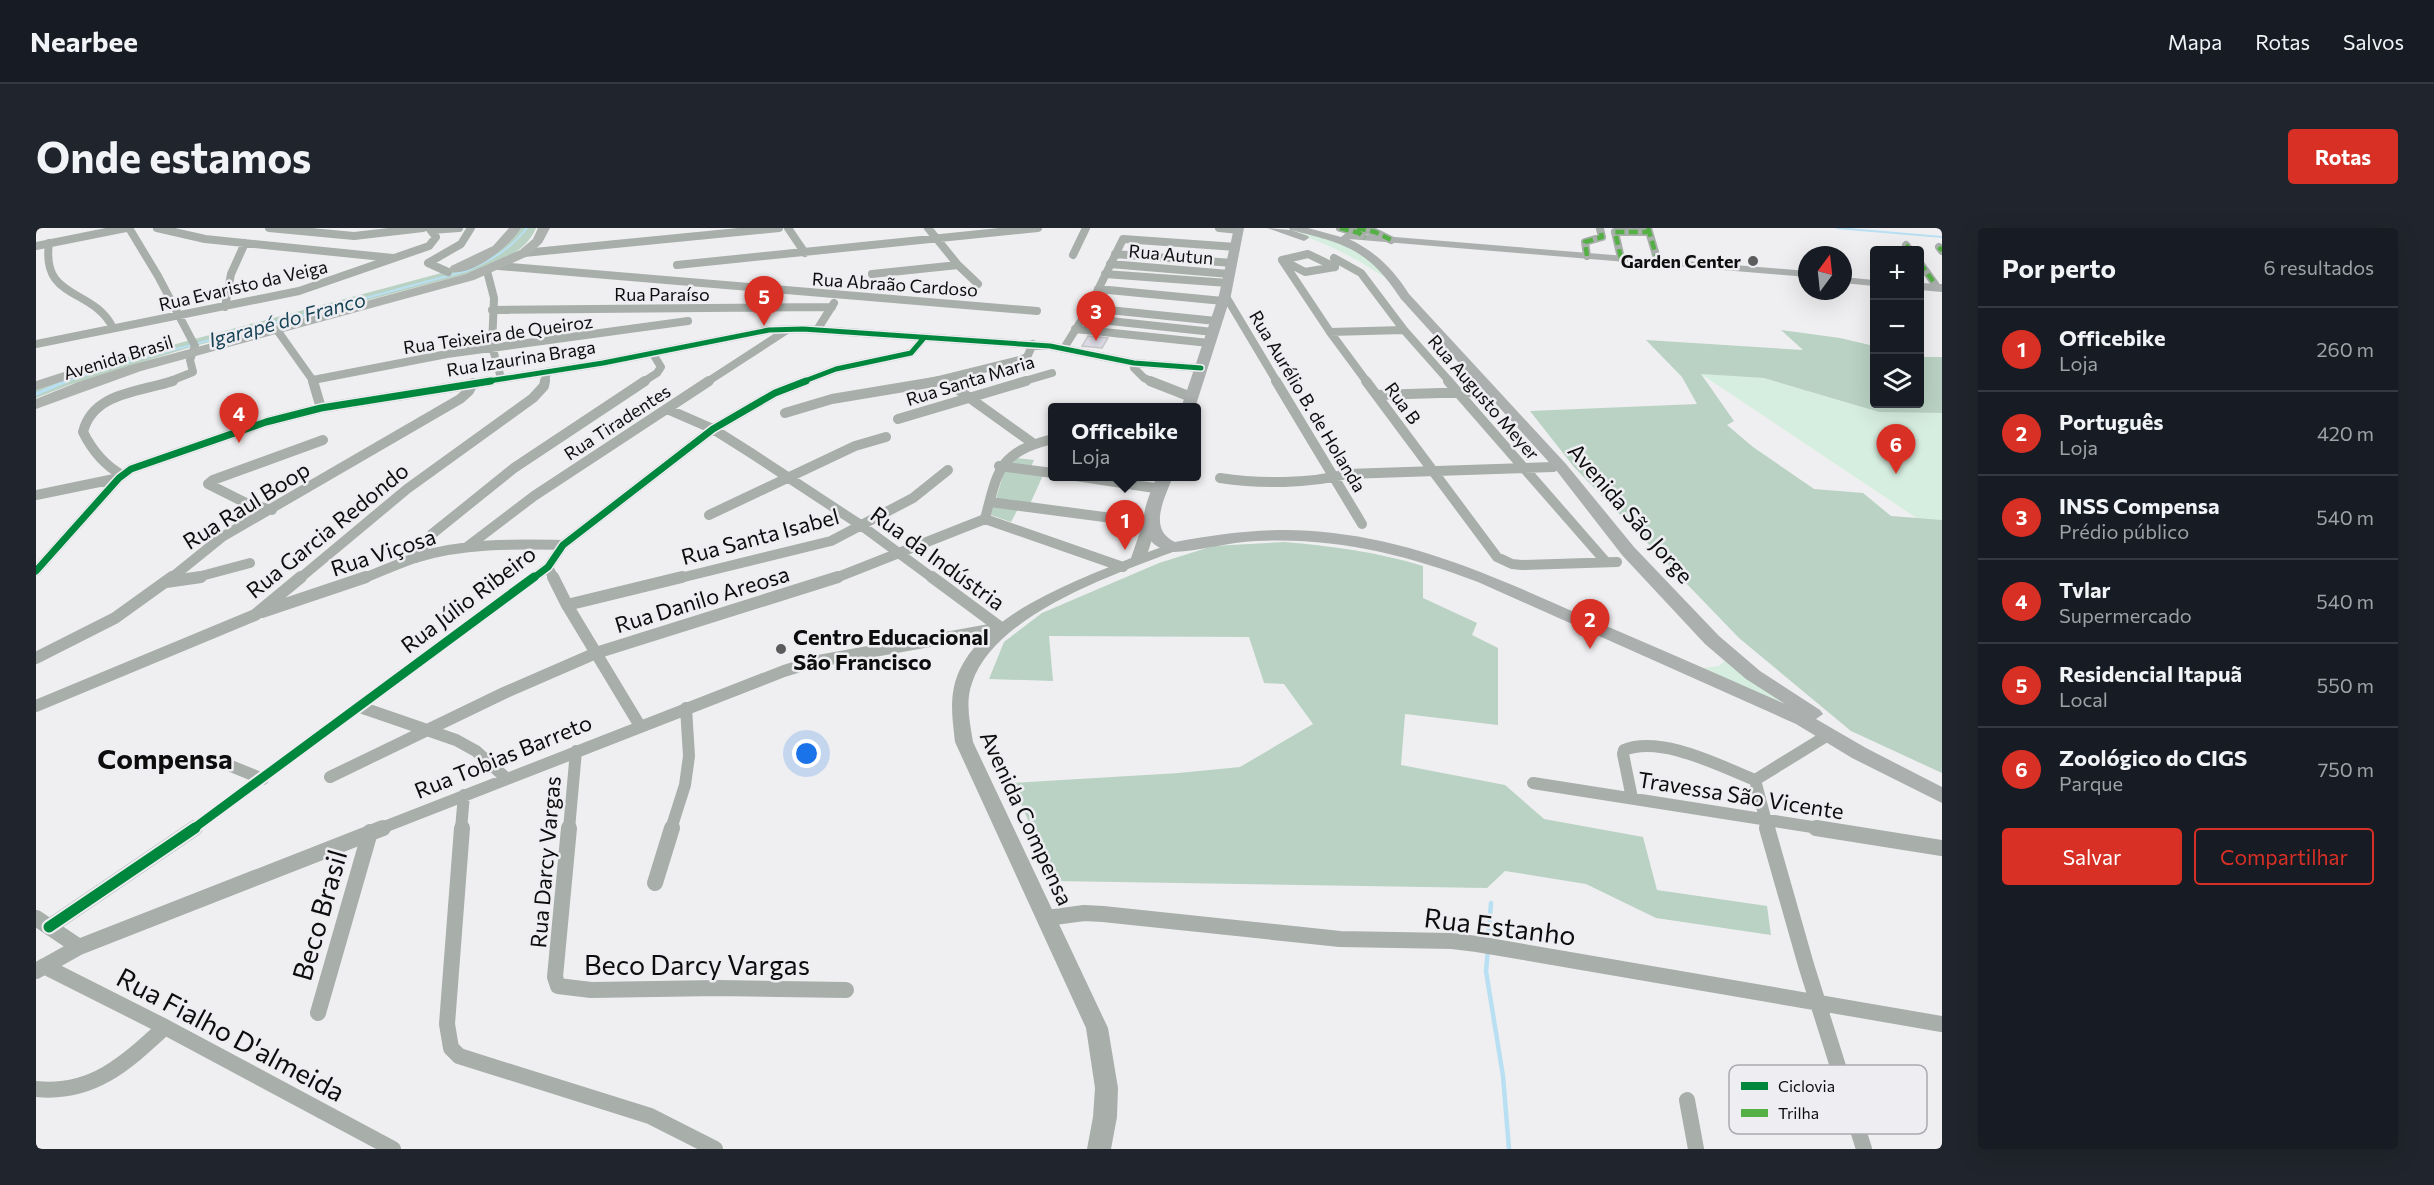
<!DOCTYPE html>
<html lang="pt">
<head>
<meta charset="utf-8">
<style>
	body { margin:0; font-family:Commissioner,sans-serif; background:#20242c; color:#f1f3f6 }
	.controls { position:absolute; right:18px; top:18px; display:grid; overflow:hidden; border-radius:6px; box-shadow:0 6px 24px #0002 }
	.controls button { width:54px; height:54px; display:grid; place-items:center; padding:0; border:0; border-bottom:2px solid #363941; background:#171b24; color:#f1f3f6; font:30px sans-serif }
	.compass { position:absolute; left:1762px; top:18px; width:54px; height:54px; border-radius:50%; background:#171b24; box-shadow:0 6px 24px #0002; rotate:15deg }
	.you { position:absolute; left:771px; top:526px; width:21px; height:21px; margin:-15px; border:4px solid #fff; border-radius:50%; background:#1a73e8; box-shadow:0 0 0 9px #1a73e833 }
	.badge { display:grid; place-items:center; width:39px; height:39px; border-radius:50%; background:#d93025; color:#fff; font-size:20px; font-weight:700 }
	.pin { position:absolute; translate:-50% -50px; filter:drop-shadow(0 2px 3px #0008) }
	.pin::after { content:''; position:absolute; top:32px; width:21px; height:18px; background:inherit; clip-path:polygon(0 0,100% 0,50% 100%) }
	.popup { position:absolute; left:1012px; top:175px; width:153px; height:78px; box-sizing:border-box; display:grid; place-content:center; border-radius:6px; background:#171b24; filter:drop-shadow(0 2px 4px #0005); font-size:20px; white-space:nowrap; color:#9ea1a6 }
	.popup b { font-size:22px; color:#f1f3f6 }
	.popup::after { content:''; position:absolute; left:50%; top:100%; margin-left:-12px; border:12px solid transparent; border-top-color:#171b24 }
	.list { margin:0; padding:0; list-style:none }
	h2 { display:flex; justify-content:space-between; align-items:center; height:78px; margin:0; padding:0 24px; font-size:26px }
	h2 small { font-size:20px; font-weight:400; color:#9ea1a6 }
	.list li { display:grid; grid-template-columns:39px 1fr auto; gap:18px; align-items:center; box-sizing:border-box; height:84px; padding:0 24px; border-top:2px solid #363941 }
	.list b { display:block; font-size:22px; white-space:nowrap }
	.list p { margin:0; font-size:20px; white-space:nowrap; color:#9ea1a6 }
	.list em { font-size:20px; font-style:normal; color:#9ea1a6 }
	.actions { display:flex; gap:12px; padding:18px 24px }
	.actions a { flex:1; padding:14px 0; border:2px solid #d93025; border-radius:6px; text-align:center; font-size:21px; color:#d93025 }
	.actions .main { background:#d93025; color:#fff }
	.icon { flex:none; width:33px; height:33px; fill:none; stroke:currentColor; stroke-width:2; stroke-linecap:round; stroke-linejoin:round }
	.map { position:relative; flex:none; width:1906px; height:921px; overflow:hidden; border-radius:6px }
	header { display:flex; align-items:center; gap:36px; box-sizing:border-box; height:84px; padding:0 30px; background:#171b24; border-bottom:2px solid #363941 }
	header strong { font-size:28px }
	nav { display:flex; gap:33px; margin-inline-start:auto; font-size:21px }
	.intro { display:flex; align-items:center; justify-content:space-between; box-sizing:border-box; height:144px; padding:0 36px }
	h1 { margin:0; font-size:42px }
	.button { padding:15px 27px; border-radius:6px; background:#d93025; color:#fff; font-size:21px; font-weight:700 }
	main { display:flex; gap:36px; padding:0 36px }
	aside { flex:1; background:#171b24; border-radius:6px; box-shadow:0 6px 24px #0002 }
	.map>svg:first-child { display:block }
</style>
</head>
<body>
<header>
<strong>Nearbee</strong>
<nav><a>Mapa</a><a>Rotas</a><a>Salvos</a></nav>
</header>
<div class="intro"><h1>Onde estamos</h1><a class="button">Rotas</a></div>
<main>
<div class="map">
<svg width="1906" height="921" viewBox="0 0 1906 921">
	<rect width="100%" height="100%" fill="#efeff1"/>
	<path fill="#d6eedf" d="M1245 1 1278 6 1326 24 1359 57C1324 31 1288 13 1245 1Z
		M1665 146 1728 150 1843 184 1906 185V307Z
		M1665 407 1759 485 1668 440 1683 438 1689 433Z"/>
	<path fill="#b9d2c3" d="M482 0H500C489 26 462 33 438 44L155 119 33 157 0 170V160L84 131 424 40 447 30Z
		M1745 102 1804 110 1838 118V176H1884V129H1906V185L1843 184 1728 150 1665 146 1698 193 1691 197 1717 219 1778 261 1827 265 1855 288 1906 292V545L1815 503 1703 410 1538 239 1494 183 1661 176 1646 149 1610 112 1767 122Z
		M980 230 998 232 993 243 1008 245 994 276 984 277 975 294 955 287 969 241Z
		M1248 314C1296 318 1341 324 1387 338V370L1441 395 1436 407 1462 420V497L1369 486 1365 537 1469 557 1508 591 1607 609 1621 662 1731 678 1735 707 1620 690 1550 656 1469 643 1451 660 1018 653 976 555 1143 545 1204 539 1277 496 1248 456 1228 455 1213 409 1013 408 1017 453 953 451 968 414 1006 385 1123 335 1177 318Z"/>
	<g fill="none" stroke-linecap="round" stroke-linejoin="round">
		<path stroke="#b9dff2" stroke-width="2" d="M1801 0 1906 9
			M27 154 81 137 430 43C455 32 474 22 491 0"/>
		<path stroke="#b9dff2" stroke-width="3" d="M0 166 31 153"/>
		<path stroke="#b9dff2" stroke-width="4.5" d="M1452 713 1455 675
			M1452 721 1450 743 1467 848 1473 921"/>
	</g>
	<path fill="#dbdae5" stroke="#c6c6c8" stroke-width="1.5" d="M1052 108 1072 110 1066 120 1046 118Z"/>
	<g fill="none" stroke-linecap="round" stroke-linejoin="round">
		<path stroke="#a8aeaa" stroke-width="8" d="M93 0 122 48 159 118 154 132 157 144 132 154
			M121 0 169 11 357 30
			M233 0 318 8 387 0
			M752 0 769 25
			M892 0 922 37 942 56
			M1183 0 1203 2
			M1304 0 1326 6
			M1321 0 1339 4 1355 12
			M1612 0 1622 34
			M395 2 423 0
			M13 15C5 73 57 59 77 100
			M1870 17 1874 22
			M0 18 90 0
			M1903 19 1906 23
			M488 25 743 0
			M1079 26 1196 35
			M1037 27 1050 0
			M1551 28 1549 14 1566 9 1564 1
			M1298 30 1325 45 1368 102 1414 154
			M1585 30 1579 4H1613
			M1250 34 1269 44 1299 39
			M1884 35 1899 56
			M1074 36 1193 46
			M641 37 1002 0
			M463 38 1001 83
			M1299 39 1272 26 1246 32 1294 104 1331 154
			M451 43 458 70 456 118 465 150
			M412 44 392 35 425 16 435 0
			M836 46 922 37
			M1069 46 1192 55
			M1062 61 1187 73
			M1189 67 1241 154
			M189 79 195 46 209 15
			M1053 80 1180 93
			M456 82 796 79
			M1046 90 1177 104
			M1039 101 1173 115
			M241 102 278 154
			M781 102 798 75
			M1294 104 1368 102
			M0 116 263 63 393 18 400 9 393 0
			M1028 120 1053 80 1087 11 1200 19
			M1098 135V140L1108 150 1117 154
			M277 152 411 126 652 93
			M909 152 912 154
			M446 154 567 135 733 102 767 101 1014 118 1098 135 1165 140
			M509 154 511 144
			M607 154 621 145 625 139 617 126
			M671 154 751 102
			M766 154 800 141 875 125 887 111
			M895 154 984 132 991 129 997 116
			M985 154 1016 145"/>
		<path stroke="#a8aeaa" stroke-width="10" d="M277 153 285 180
			M910 153 998 216
			M1114 153 1155 169
			M1240 153 1326 296
			M1330 153 1461 329 1476 336 1486 337 1581 334
			M1412 153 1570 334
			M1341 167 1436 164
			M631 181 677 201 715 225 826 298 898 351
			M749 185 796 171 904 153
			M862 191 990 153
			M963 238 1017 245
			M86 247C68 237 56 222 47 204 57 164 104 164 137 153
			M1040 248 1125 261
			M1184 250C1224 256 1272 256 1311 246L1517 239
			M0 267 83 250
			M954 274 1114 295
			M236 282 208 274 172 256 177 252 287 212
			M673 287 819 218 850 209
			M949 291 1087 339
			M431 319 498 268 673 153
			M380 330 396 306 478 240 609 153
			M512 339 518 351
			M0 343 83 250 95 241 230 194 285 180 455 153
			M134 351 186 309 424 171 433 163 437 155
			M154 351 214 335
			M263 351 371 261 497 170 508 158 509 153
			M326 351C344 344 361 336 379 330 426 315 478 316 527 317
			M496 351 512 339 527 317 677 201 739 165 770 153
			M640 351 795 313 877 270 912 242
			M797 351 949 291C962 241 963 224 1017 211"/>
		<path stroke="#a8aeaa" stroke-width="12" d="M517 349 531 377 604 498
			M896 349 965 400
			M130 354 165 349
			M531 377 646 349
			M226 384 330 349
			M0 430 79 390 136 349
			M0 478 219 387 265 349
			M324 479 420 512 440 523 470 550
			M185 534 227 551
			M294 549 468 465 560 425 802 349
			M1497 555 1789 601
			M1596 570 1587 526 1588 522C1625 507 1684 538 1719 552
			M157 601 498 349
			M343 601 748 443 777 434 965 400
			M425 601 428 567
			M533 601 540 523
			M635 601 649 557 653 528 650 480
			M1732 601 1719 552 1792 507"/>
		<path stroke="#a8aeaa" stroke-width="16" d="M426 600 411 796 415 820 423 828 614 888 679 921
			M533 600 519 749 522 758 555 762 682 760 810 762
			M1731 600 1770 737 1828 921
			M1780 600 1906 620
			M619 655 636 600
			M0 690 43 719
			M1011 690 1048 685 1067 686 1304 711 1416 713 1441 716 1906 796
			M13 699 159 600
			M8 738 129 799 357 921
			M0 743 43 719 347 600
			M282 785 334 604
			M0 861C56 867 90 835 129 799
			M1651 872 1660 921"/>
		<path fill="#a8aeaa" fill-rule="evenodd" d="M1114 291 1121 295 1112 324 1137 315 1144 319 1142 322C1079 346 959 386 936 455 929 474 934 495 937 514L1072 800 1082 860 1081 889 1075 921H1051L1057 889 1059 860 1050 800 919 514C917 495 914 478 918 459 933 390 1038 354 1095 330L1107 295Z"/>
		<path fill="#abafad" fill-rule="evenodd" d="M1198 0H1208L1195 67 1159 180H1145L1183 67Z
			M1231 0 1254 2 1253 0H1272L1305 9 1310 5 1771 43V49L1313 11C1340 24 1357 41 1373 66L1530 236 1598 319 1683 408 1724 443 1784 482 1787 486 1780 491 1830 520 1906 559V575L1816 530 1760 496 1442 354C1369 326 1298 309 1220 313 1192 314 1165 323 1138 324 1132 324 1123 320 1118 316 1097 298 1113 269 1121 248H1137C1129 270 1111 301 1139 314 1191 304 1244 298 1297 305 1385 315 1464 351 1545 387 1613 416 1681 446 1749 476L1710 451 1669 416 1586 327 1520 242 1365 71C1332 21 1310 16 1255 2L1272 8 1273 10 1268 13Z
			M1807 49 1838 52V58L1807 55Z
			M1884 55 1906 56V64L1884 62Z"/>
		<path fill="#adb2af" fill-rule="evenodd" d="M473 0H485C474 18 437 48 415 44L413 41 415 38 457 18Z
			M502 0H514L506 15 492 28 438 52 105 143 0 181V171L42 154 95 137 430 46 484 22 497 11Z
			M56 135 63 139 61 142 0 162V153Z"/>
		<path stroke="#54b044" stroke-width="4.5" stroke-dasharray="9 4.5" stroke-linecap="butt" d="M1304 0 1323 5 1329 10
			M1321 0 1339 4 1355 12
			M1612 0 1622 34
			M1870 17 1874 22
			M1903 19 1906 23
			M1551 28 1549 14 1566 9 1564 1
			M1585 30 1579 4H1613
			M1884 35 1899 56"/>
		<defs>
			<path id="cycleway-far3" d="M446 154 567 135 733 102 767 101 1014 118 1098 135 1165 140
				M766 154 800 141 875 125 887 111"/>
			<path id="cycleway-far2" d="M0 343 83 250 95 241 230 194 285 180 455 153
				M496 351 512 339 527 317 677 201 739 165 770 153"/>
			<path id="cycleway-far1" d="M157 601 498 349"/>
			<path id="cycleway" d="M13 699 159 600"/>
		</defs>
		<use href="#cycleway-far3" stroke="#eeeef2" stroke-width="8"/>
		<use href="#cycleway-far2" stroke="#eeeef2" stroke-width="10"/>
		<use href="#cycleway-far1" stroke="#eeeef2" stroke-width="13"/>
		<use href="#cycleway" stroke="#eeeef2" stroke-width="15"/>
		<use href="#cycleway-far3" stroke="#00873e" stroke-width="5"/>
		<use href="#cycleway-far2" stroke="#00873e" stroke-width="7"/>
		<use href="#cycleway-far1" stroke="#00873e" stroke-width="9"/>
		<use href="#cycleway" stroke="#00873e" stroke-width="11"/>
	</g>
	<g fill="#5c5c5d" stroke="#eeeef2" stroke-width="2">
		<circle cx="1717" cy="33" r="6"/>
		<circle cx="745" cy="421" r="6"/>
	</g>
	<g text-anchor="middle" dominant-baseline="central" stroke-width="5" stroke-linejoin="round" paint-order="stroke">
		<g font-size="18" fill="#0d0d0e" stroke="#eeeef2">
			<text transform="translate(1135 26) rotate(5)">Rua Autun</text>
			<text transform="translate(859 56) rotate(4)">Rua Abraão Cardoso</text>
			<text transform="translate(207 57) rotate(-13)">Rua Evaristo da Veiga</text>
			<text x="626" y="66">Rua Paraíso</text>
			<text transform="translate(462 106) rotate(-8)">Rua Teixeira de Queiroz</text>
			<text transform="translate(82 129) rotate(-17)">Avenida Brasil</text>
			<text transform="translate(485 130) rotate(-9)">Rua Izaurina Braga</text>
			<text transform="translate(934 152) rotate(-17)">Rua Santa Maria</text>
			<text transform="translate(1448 169) rotate(49)">Rua Augusto Meyer</text>
			<text transform="translate(1272 173) rotate(59)">Rua Aurélio B. de Holanda</text>
			<text transform="translate(1367 175) rotate(54)">Rua B</text>
			<text transform="translate(581 194) rotate(-33)">Rua Tiradentes</text>
		</g>
		<g font-size="18" font-weight="bold" fill="#0d0d0e" stroke="#eeeef2" text-anchor="end">
			<text x="1705" y="33">Garden Center</text>
		</g>
		<g font-size="20" font-style="italic" fill="#174356" stroke="#eeeef2">
			<text transform="translate(251 91) rotate(-15)">Igarapé do Franco</text>
		</g>
		<g font-size="22" fill="#0d0d0e" stroke="#eeeef2">
			<text transform="translate(210 277) rotate(-32)">Rua Raul Boop</text>
			<text transform="translate(1595 285) rotate(49)">Avenida São Jorge</text>
			<text transform="translate(291 302) rotate(-39)">Rua Garcia Redondo</text>
			<text transform="translate(724 308) rotate(-15)">Rua Santa Isabel</text>
			<text transform="translate(347 324) rotate(-18)">Rua Viçosa</text>
			<text transform="translate(902 330) rotate(36)">Rua da Indústria</text>
			<text transform="translate(432 371) rotate(-37)">Rua Júlio Ribeiro</text>
			<text transform="translate(666 371) rotate(-17)">Rua Danilo Areosa</text>
			<text transform="translate(467 528) rotate(-22)">Rua Tobias Barreto</text>
			<text transform="translate(1705 567) rotate(9)">Travessa São Vicente</text>
			<text transform="translate(991 590) rotate(65)">Avenida Compensa</text>
			<text transform="translate(509 634) rotate(-85)">Rua Darcy Vargas</text>
		</g>
		<g font-size="22" font-weight="bold" fill="#0d0d0e" stroke="#eeeef2" text-anchor="start">
			<text x="757" y="408">Centro Educacional<tspan x="757" dy="25">São Francisco</tspan></text>
		</g>
		<g font-size="27" fill="#0d0d0e" stroke="#eeeef2">
			<text transform="translate(283 687) rotate(-74)">Beco Brasil</text>
			<text transform="translate(1464 698) rotate(7)">Rua Estanho</text>
			<text x="661" y="736">Beco Darcy Vargas</text>
			<text transform="translate(195 806) rotate(28)">Rua Fialho D'almeida</text>
		</g>
		<g font-size="28" font-weight="bold" fill="#0d0d0e" stroke="#eeeef2">
			<text x="129" y="530">Compensa</text>
		</g>
	</g>
	<rect x="1693" y="837" width="198" height="69" rx="9" fill="#eeeef2" stroke="#aaaaae" stroke-width="1.5"/>
	<rect x="1705" y="854" width="27" height="8" fill="#00873e"/>
	<rect x="1705" y="881" width="27" height="8" fill="#54b044"/>
	<g font-size="16" fill="#0d0d0e">
		<text x="1742" y="864">Ciclovia</text>
		<text x="1742" y="891">Trilha</text>
	</g>
</svg>
<div class="controls">
<button>+</button>
<button>−</button>
<button><svg class="icon" aria-label="layers" viewBox="0 0 24 24"><path d="M12 4l9 5-9 5-9-5zM3 14l9 5 9-5"/></svg></button>
</div>
<svg class="compass" viewBox="-18 -18 36 36"><path d="M0-13l5 13h-10z" fill="#e53935"/><path d="M0 13l5-13h-10z" fill="#9ea1a6"/></svg>
<div class="you"></div>
<div class="pin badge" style="left:1089px;top:322px">1</div>
<div class="popup"><b>Officebike</b>Loja</div>
<div class="pin badge" style="left:1554px;top:421px">2</div>
<div class="pin badge" style="left:1060px;top:113px">3</div>
<div class="pin badge" style="left:203px;top:215px">4</div>
<div class="pin badge" style="left:728px;top:98px">5</div>
<div class="pin badge" style="left:1860px;top:246px">6</div>
</div>
<aside>
<h2>Por perto<small>6 resultados</small></h2>
<ul class="list">
<li><span class="badge">1</span><div><b>Officebike</b><p>Loja</p></div><em>260 m</em></li>
<li><span class="badge">2</span><div><b>Português</b><p>Loja</p></div><em>420 m</em></li>
<li><span class="badge">3</span><div><b>INSS Compensa</b><p>Prédio público</p></div><em>540 m</em></li>
<li><span class="badge">4</span><div><b>Tvlar</b><p>Supermercado</p></div><em>540 m</em></li>
<li><span class="badge">5</span><div><b>Residencial Itapuã</b><p>Local</p></div><em>550 m</em></li>
<li><span class="badge">6</span><div><b>Zoológico do CIGS</b><p>Parque</p></div><em>750 m</em></li>
</ul>
<div class="actions"><a class="main">Salvar</a><a>Compartilhar</a></div>
</aside>
</main>
</body>
</html>
